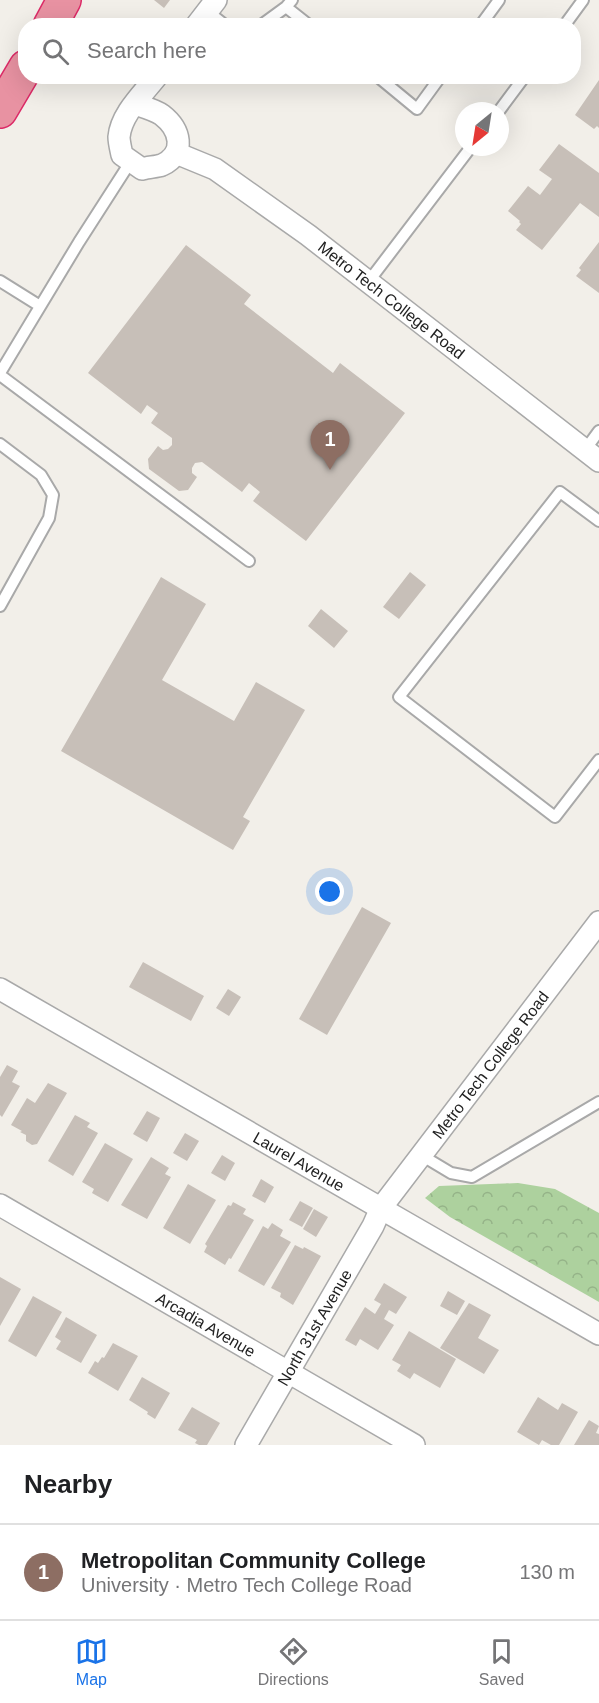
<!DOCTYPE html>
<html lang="en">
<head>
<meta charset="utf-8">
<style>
	body { margin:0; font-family:Arial,sans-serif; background:#f6f6f6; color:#202124 }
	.compass { position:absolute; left:455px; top:102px; width:54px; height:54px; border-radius:50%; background:#fff; box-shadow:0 6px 24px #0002; rotate:210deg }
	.you { position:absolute; left:330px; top:892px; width:21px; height:21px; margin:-15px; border:4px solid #fff; border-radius:50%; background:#1a73e8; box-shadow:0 0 0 9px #1a73e833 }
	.badge { display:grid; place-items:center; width:39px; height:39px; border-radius:50%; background:#1a73e8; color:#fff; font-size:20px; font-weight:700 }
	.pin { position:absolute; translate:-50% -50px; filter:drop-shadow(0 2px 3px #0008) }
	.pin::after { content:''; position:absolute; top:32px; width:21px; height:18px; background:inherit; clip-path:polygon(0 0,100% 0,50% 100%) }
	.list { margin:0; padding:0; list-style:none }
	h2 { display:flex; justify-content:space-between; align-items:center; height:78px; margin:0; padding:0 24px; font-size:26px }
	h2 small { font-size:20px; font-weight:400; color:#757577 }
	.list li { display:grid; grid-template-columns:39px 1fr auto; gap:18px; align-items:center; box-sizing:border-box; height:96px; padding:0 24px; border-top:2px solid #e0e0e0 }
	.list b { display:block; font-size:22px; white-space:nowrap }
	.list p { margin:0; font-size:20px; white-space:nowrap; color:#757577 }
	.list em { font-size:20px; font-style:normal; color:#757577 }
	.icon { flex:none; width:33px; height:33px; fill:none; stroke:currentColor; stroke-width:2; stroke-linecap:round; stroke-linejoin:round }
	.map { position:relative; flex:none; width:599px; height:1445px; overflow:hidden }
	.search { position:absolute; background:#fff; box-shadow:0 6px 24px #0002; left:18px; right:18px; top:18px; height:66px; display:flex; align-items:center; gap:15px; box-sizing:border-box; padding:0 21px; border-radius:24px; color:#757577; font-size:22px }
	.sheet { height:174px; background:#fff }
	nav { display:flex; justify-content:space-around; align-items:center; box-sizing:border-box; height:84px; border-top:2px solid #e0e0e0; background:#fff; font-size:16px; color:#757577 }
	nav a { display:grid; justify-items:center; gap:3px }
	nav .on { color:#1a73e8 }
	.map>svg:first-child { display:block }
</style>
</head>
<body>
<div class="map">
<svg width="599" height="1445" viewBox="0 0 599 1445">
	<defs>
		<pattern id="forest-crowns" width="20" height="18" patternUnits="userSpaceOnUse" patternTransform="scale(1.5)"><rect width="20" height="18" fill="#add19e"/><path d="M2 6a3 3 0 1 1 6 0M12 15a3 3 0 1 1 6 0" fill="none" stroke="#95b388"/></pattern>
	</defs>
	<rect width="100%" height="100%" fill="#f2efe9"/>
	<path fill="url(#forest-crowns)" d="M518 1183 555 1189 599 1213V1302L450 1217 425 1198 439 1186Z"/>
	<path fill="#c7bfb8" d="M154 0H170L164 8Z
		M599 80V128L597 126 594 129 575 115Z
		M559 144 599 173V217L580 203 542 250 516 230 521 224 519 222 520 221 508 211 528 186 540 195 552 179 539 170Z
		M599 242V293L576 276 581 270 579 268Z
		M186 245 251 295 244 304 333 373 340 363 405 413 306 541 253 501 260 492 249 483 242 492 202 462 195 463 192 468V473L197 477 188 490 179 491 149 469 148 459 158 446 163 450 168 449 172 445V438L151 423 158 413 147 405 141 414 88 373Z
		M410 572 426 585 399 619 383 607Z
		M161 577 206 604 162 680 234 721 256 682 305 710 243 817 250 821 233 850 61 751Z
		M321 609 348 631 334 648 308 626Z
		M362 907 391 923 327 1035 299 1019Z
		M143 962 204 996 191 1021 129 987Z
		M228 989 241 997 229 1016 216 1008Z
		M7 1065 18 1071 12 1082 20 1086 2 1117 0 1115V1077Z
		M48 1083 67 1093 37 1144 32 1145 26 1141V1135L20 1132 22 1131 11 1125 27 1098 35 1103Z
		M147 1111 160 1118 147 1142 133 1134Z
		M75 1115 90 1123 87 1127 98 1133 73 1176 48 1161Z
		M185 1133 199 1141 187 1161 173 1153Z
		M105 1143 133 1159 108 1202 92 1193 94 1189 82 1182Z
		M222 1155 235 1163 225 1181 211 1173Z
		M151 1157 169 1168 165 1174 171 1177 147 1219 121 1205Z
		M261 1179 274 1187 265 1203 252 1196Z
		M188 1184 216 1200 190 1244 163 1228Z
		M300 1201 313 1208 302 1227 289 1220Z
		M233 1202 246 1209 243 1214 254 1220 231 1259 229 1258 225 1265 204 1252 207 1246 205 1244 228 1205 231 1206Z
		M314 1209 328 1217 316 1237 303 1229Z
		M272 1223 283 1230 280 1236 291 1242 264 1286 238 1271 263 1226 268 1229Z
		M295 1245 303 1249 304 1247 321 1256 293 1305 280 1297 281 1293 271 1288Z
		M0 1277 21 1289 0 1326Z
		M384 1283 407 1297 396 1314 389 1310 384 1319 394 1325 378 1350 360 1339 356 1346 345 1340 365 1307 375 1314 381 1304 374 1300Z
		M448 1291 465 1301 457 1315 440 1306Z
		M33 1296 62 1312 36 1357 8 1341Z
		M469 1303 491 1315 478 1338 499 1350 484 1374 440 1348Z
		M66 1317 97 1335 81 1363 56 1349 61 1341 55 1337Z
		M409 1331 456 1359 440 1388 414 1373 410 1379 397 1371 401 1365 392 1360Z
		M113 1343 138 1356 118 1391 88 1373 95 1361 98 1363 102 1357 104 1358Z
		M142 1377 170 1393 155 1419 147 1414 148 1412 129 1400Z
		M538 1397 558 1410 562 1403 578 1412 559 1445H551L542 1440 539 1445 517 1432Z
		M192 1407 220 1423 207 1445H199L195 1443 197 1440 178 1430Z
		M589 1420 599 1426 596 1433 599 1434V1445H574Z"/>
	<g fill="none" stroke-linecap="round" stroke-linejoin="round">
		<defs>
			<path id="lane" d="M286 7 310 26
				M207 11 226 26
				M260 26 286 7 292 0
				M480 26 499 0
				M564 26 583 0
				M377 76 417 109 441 76
				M499 111 525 76
				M0 281 40 306
				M369 281 471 147
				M0 373 79 242 131 161
				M0 375 249 561
				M0 444 41 475 53 495 49 518 0 606
				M585 450 599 431
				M599 521 560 492 399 697 555 817 599 760
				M421 1155 451 1173 472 1177 599 1102"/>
			<g id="street">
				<path d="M196 26 216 0"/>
				<path d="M135 104C144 107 155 110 162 115 180 129 187 153 162 165 156 167 148 167 142 169L122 155C121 150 119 142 119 137 121 114 143 94 157 76"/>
				<path id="s1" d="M176 153 215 169 308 235 599 461"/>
				<path id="s2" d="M0 989 599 1334"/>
				<path id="s3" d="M0 1205 414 1445"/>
				<path id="s4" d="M246 1445 373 1226 381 1208 599 922"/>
			</g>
			<path id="highway" d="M50 26 64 0
				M0 111 26 67"/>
		</defs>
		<use href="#lane" stroke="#a9a9a9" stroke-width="14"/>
		<use href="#street" stroke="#a9a9a9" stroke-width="24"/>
		<use href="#highway" stroke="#dc2a67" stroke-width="36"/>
		<use href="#lane" stroke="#fff" stroke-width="10"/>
		<use href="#street" stroke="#fff" stroke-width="21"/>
		<use href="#highway" stroke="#e892a2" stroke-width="33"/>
	</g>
	<g text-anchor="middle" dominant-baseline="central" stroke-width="6" stroke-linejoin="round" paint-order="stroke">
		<g font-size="16" fill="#222" stroke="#fff">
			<text stroke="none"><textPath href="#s1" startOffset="262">Metro Tech College Road</textPath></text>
			<text stroke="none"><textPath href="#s4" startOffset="453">Metro Tech College Road</textPath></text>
			<text stroke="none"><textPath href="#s2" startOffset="345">Laurel Avenue</textPath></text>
			<text stroke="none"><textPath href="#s3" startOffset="238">Arcadia Avenue</textPath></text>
			<text stroke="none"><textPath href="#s4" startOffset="136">North 31st Avenue</textPath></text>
		</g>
	</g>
</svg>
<svg class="compass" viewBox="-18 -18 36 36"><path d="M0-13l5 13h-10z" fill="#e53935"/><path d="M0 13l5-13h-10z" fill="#757577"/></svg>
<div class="you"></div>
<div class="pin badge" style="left:330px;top:470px;background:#8d6e63">1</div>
<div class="search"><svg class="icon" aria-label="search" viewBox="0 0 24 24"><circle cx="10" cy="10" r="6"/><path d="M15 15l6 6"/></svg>Search here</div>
</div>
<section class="sheet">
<h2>Nearby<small></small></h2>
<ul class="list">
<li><span class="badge" style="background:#8d6e63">1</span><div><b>Metropolitan Community College</b><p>University · Metro Tech College Road</p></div><em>130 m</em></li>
</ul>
</section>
<nav>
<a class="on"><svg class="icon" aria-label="map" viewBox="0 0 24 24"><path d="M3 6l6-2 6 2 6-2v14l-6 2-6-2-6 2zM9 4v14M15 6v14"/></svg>Map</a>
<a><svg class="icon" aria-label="directions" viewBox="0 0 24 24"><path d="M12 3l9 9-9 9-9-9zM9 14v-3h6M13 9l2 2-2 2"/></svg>Directions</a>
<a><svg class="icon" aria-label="saved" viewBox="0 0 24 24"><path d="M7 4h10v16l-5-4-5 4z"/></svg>Saved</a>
</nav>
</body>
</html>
